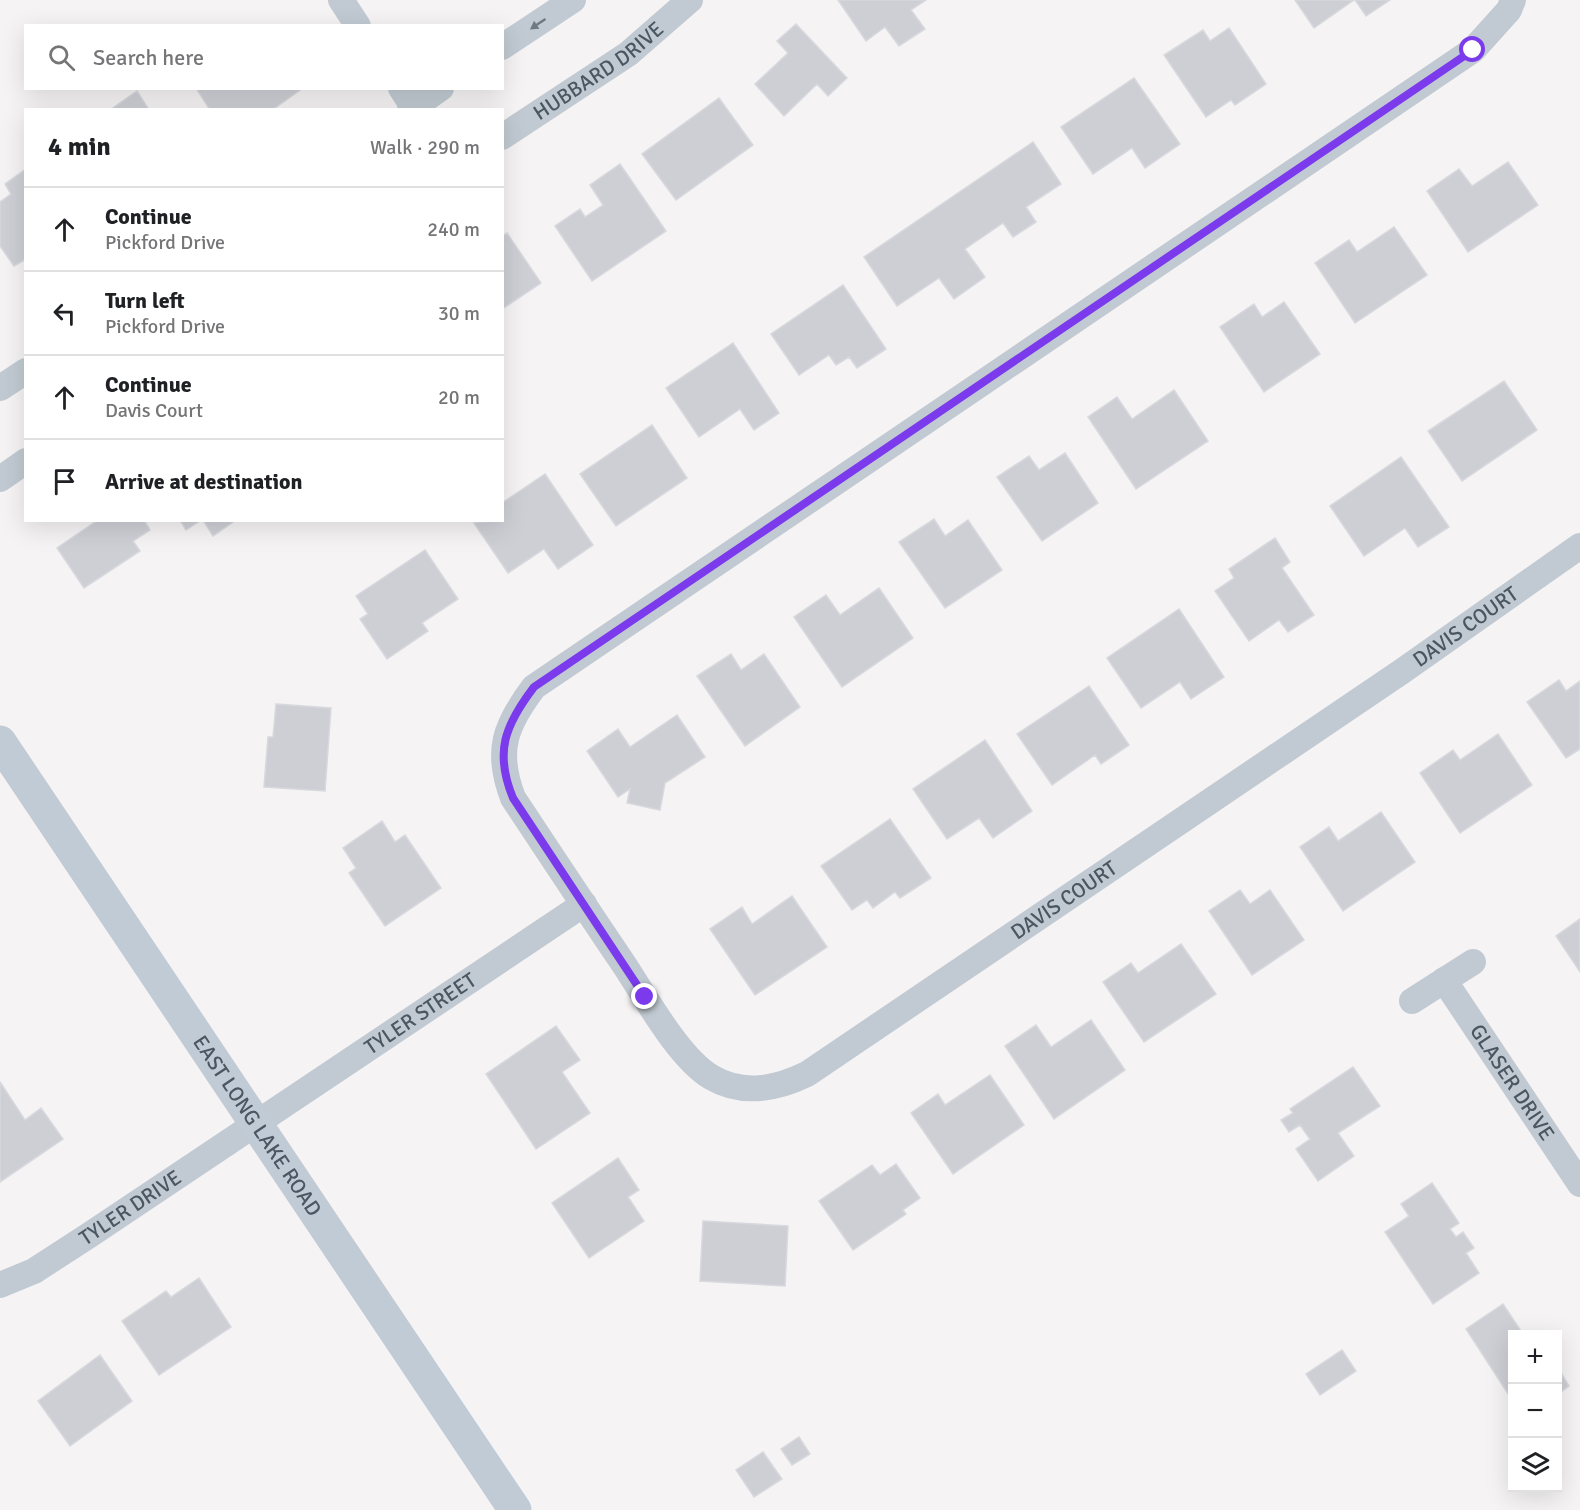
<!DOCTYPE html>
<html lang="en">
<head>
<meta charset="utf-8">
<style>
	body { margin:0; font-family:Signika,sans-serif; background:#f2f2f2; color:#202124 }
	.controls { position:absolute; right:18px; bottom:18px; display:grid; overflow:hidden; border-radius:0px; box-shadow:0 6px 24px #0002 }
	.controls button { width:54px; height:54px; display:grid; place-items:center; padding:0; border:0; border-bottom:2px solid #e0e0e0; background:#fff; color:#202124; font:30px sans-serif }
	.stop { position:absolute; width:18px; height:18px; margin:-14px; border:4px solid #7c3aed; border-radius:50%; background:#fff }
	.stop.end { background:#7c3aed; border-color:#fff; box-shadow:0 2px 6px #0008 }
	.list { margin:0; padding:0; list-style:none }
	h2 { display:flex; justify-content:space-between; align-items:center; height:78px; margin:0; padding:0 24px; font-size:26px }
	h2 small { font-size:20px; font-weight:400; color:#757577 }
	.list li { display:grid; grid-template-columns:39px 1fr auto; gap:18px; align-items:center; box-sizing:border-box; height:84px; padding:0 24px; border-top:2px solid #e0e0e0 }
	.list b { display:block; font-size:22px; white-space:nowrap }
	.list p { margin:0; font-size:20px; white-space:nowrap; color:#757577 }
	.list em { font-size:20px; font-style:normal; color:#757577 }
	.icon { flex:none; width:33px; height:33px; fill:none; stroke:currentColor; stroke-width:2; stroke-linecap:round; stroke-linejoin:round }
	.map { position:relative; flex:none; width:1580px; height:1510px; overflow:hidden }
	.search { position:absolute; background:#fff; box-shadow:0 6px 24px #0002; left:24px; top:24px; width:480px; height:66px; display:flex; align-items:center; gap:15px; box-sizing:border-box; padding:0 21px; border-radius:0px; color:#757577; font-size:22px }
	.panel { position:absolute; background:#fff; box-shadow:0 6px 24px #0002; left:24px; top:108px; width:480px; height:414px; border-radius:0px }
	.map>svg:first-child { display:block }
</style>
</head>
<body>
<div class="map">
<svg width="1580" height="1510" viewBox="0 0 1580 1510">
	<rect width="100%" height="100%" fill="#f5f3f3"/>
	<path fill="#cdcfd5" stroke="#d7d9de" stroke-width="1.5" d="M838 0H926L911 10 925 29 899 46 885 27 866 41Z
		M1295 0H1354L1314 28Z
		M1355 0H1390L1366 16Z
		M796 24 847 78 828 96 817 84 784 116 755 84 788 53 777 41Z
		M1229 28 1266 84 1235 105 1231 100 1206 117 1164 55 1203 30 1210 41Z
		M1134 78 1180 144 1145 168 1132 148 1093 174 1061 127Z
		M196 88H303L272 110H210Z
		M137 91 149 110H110Z
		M719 98 753 145 676 200 642 154Z
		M1033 142 1061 184 1026 207 1036 222 1013 237 1003 223 965 249 985 277 954 299 939 278 897 306 864 257Z
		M1508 162 1538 205 1468 252 1427 191 1459 169 1472 186Z
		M620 164 666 231 592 281 555 226 580 209 585 217 603 205 590 185Z
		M26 169V259L14 266 0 246V202L11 194 5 184Z
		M1394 227 1427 275 1355 323 1315 263 1349 240 1357 252Z
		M507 233 541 283 502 309V236Z
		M843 285 886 349 857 368 849 357 836 365 829 355 799 375 771 334Z
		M1284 302 1320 354 1264 392 1220 327 1254 304 1262 317Z
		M733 343 779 413 754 430 740 409 699 437 666 388Z
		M1504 381 1537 430 1462 481 1428 431Z
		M1174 390 1208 441 1136 489 1088 417 1117 397 1132 419Z
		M652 425 687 478 616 526 580 474Z
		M1065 453 1098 503 1042 541 997 477 1029 456 1039 470Z
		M1401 457 1449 527 1418 547 1405 528 1364 556 1330 506Z
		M545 474 593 545 558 569 544 549 508 573 474 523 502 520V503Z
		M934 519 945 536 968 520 1002 570 945 608 899 542Z
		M98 520H144L150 530 133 541 140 551 84 588 57 548Z
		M180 520H201L186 530Z
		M203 520H236L213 536Z
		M1275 538 1290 562 1282 568 1314 615 1288 632 1279 620 1249 641 1215 591 1234 578 1229 569Z
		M425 550 458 599 422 623 428 631 387 659 360 619 368 614 356 596Z
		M879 588 913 638 842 687 794 617 826 595 840 615Z
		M1179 609 1224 677 1191 699 1180 682 1141 708 1107 658Z
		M731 654 741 670 764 654 800 707 745 746 697 676Z
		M1559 680 1566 691 1580 681V749L1566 758 1527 702Z
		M1089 686 1129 745 1101 764 1095 755 1052 785 1017 734Z
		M276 704 331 708 325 791 264 787 268 737H273Z
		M677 715 705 757 665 783 660 810 627 803 630 789 618 797 587 751 618 729 630 747Z
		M1498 734 1532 785 1460 833 1420 773 1453 750 1460 760Z
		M985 740 1032 811 993 838 979 818 947 839 913 789Z
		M1381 812 1415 862 1343 911 1300 847 1329 827 1338 841Z
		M890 819 931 878 900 898 895 892 873 908 867 900 852 910 821 866Z
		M382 821 395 842 405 835 441 888 385 926 349 873 356 868 343 848Z
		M1240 890 1250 904 1270 890 1304 940 1252 975 1209 911Z
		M792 896 827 947 755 995 710 929 742 907 752 924Z
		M1580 919V972L1556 936Z
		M1181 944 1216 994 1144 1042 1103 982 1131 963 1138 973Z
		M1091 1020 1125 1070 1054 1119 1005 1046 1036 1025 1051 1047Z
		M556 1026 580 1060 562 1072 590 1113 536 1149 486 1074Z
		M1353 1067 1380 1106 1338 1133 1354 1156 1318 1181 1296 1149 1310 1139 1300 1125 1289 1132 1281 1120 1293 1113 1290 1109Z
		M990 1075 1024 1125 953 1174 911 1113 938 1094 945 1105Z
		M0 1082 25 1120 41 1108 63 1139 0 1182Z
		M618 1158 639 1190 628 1197 644 1221 589 1258 552 1203Z
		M896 1164 920 1198 903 1210 906 1214 853 1250 819 1201 872 1165 880 1175Z
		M1432 1183 1459 1223 1450 1229 1456 1237 1463 1232 1474 1248 1466 1253 1479 1273 1433 1304 1385 1232 1409 1216 1401 1204Z
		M703 1221 788 1226 785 1286 700 1281Z
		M199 1278 231 1327 159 1375 122 1321 166 1291 171 1297Z
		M1503 1304 1523 1334H1512V1400L1466 1329Z
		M1342 1350 1356 1371 1320 1395 1306 1374Z
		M100 1355 132 1401 70 1446 38 1401Z
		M1558 1368 1569 1386 1558 1394Z
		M799 1437 810 1454 792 1465 781 1449Z
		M763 1452 782 1479 754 1497 736 1470Z"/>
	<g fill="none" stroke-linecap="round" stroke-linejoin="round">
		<g stroke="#c1cad2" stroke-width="26">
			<path d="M341 0 358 26"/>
			<path id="s1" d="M1513 0 1509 10 1473 50 534 687C505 725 495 751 513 798 550 854 587 910 625 966 646 998 679 1058 711 1077 743 1096 776 1089 807 1074L1401 672 1580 546"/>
			<path d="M502 47 573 0"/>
			<path d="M401 88 415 110"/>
			<path d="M410 110 441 88"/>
			<path id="s2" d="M502 137 628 54 690 0"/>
			<path d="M0 388 26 371"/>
			<path d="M0 479 26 461"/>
			<path id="s3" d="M1444 980 1580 1184"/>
			<path d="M1412 1001 1473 962"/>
			<path id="s4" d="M0 1285 34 1271 88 1236 584 904"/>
		</g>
		<path stroke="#c1cbd6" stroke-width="33" id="s5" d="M0 742 515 1510"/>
	</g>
	<defs><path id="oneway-solid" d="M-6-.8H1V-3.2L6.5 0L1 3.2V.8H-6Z" transform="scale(1.5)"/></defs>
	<use fill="#6e7983" href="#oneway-solid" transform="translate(538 24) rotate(146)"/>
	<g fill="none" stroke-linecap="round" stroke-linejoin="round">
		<path stroke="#7c3aed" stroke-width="8" d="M645 997 513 798C494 752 505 725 534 687L1473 50"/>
	</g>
	<g text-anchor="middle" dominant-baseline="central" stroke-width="4.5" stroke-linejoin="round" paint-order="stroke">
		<g font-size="21" fill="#4a5661" stroke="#fff">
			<text stroke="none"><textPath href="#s2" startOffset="117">HUBBARD DRIVE</textPath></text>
			<text stroke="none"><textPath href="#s1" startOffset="2559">DAVIS COURT</textPath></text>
			<text stroke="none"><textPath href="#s1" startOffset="2073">DAVIS COURT</textPath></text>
			<text stroke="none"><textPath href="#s4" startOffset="501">TYLER STREET</textPath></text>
			<text stroke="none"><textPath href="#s3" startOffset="123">GLASER DRIVE</textPath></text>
			<text stroke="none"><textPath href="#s5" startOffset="462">EAST LONG LAKE ROAD</textPath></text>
			<text stroke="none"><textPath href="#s4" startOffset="152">TYLER DRIVE</textPath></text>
		</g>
	</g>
</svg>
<div class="controls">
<button>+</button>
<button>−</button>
<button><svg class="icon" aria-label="layers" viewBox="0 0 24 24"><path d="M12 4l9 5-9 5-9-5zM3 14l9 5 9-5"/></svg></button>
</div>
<div class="stop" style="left:1473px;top:50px"></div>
<div class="stop end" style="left:645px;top:997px"></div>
<div class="search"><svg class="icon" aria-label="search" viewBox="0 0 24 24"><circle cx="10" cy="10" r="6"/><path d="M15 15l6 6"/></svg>Search here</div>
<section class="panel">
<h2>4 min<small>Walk · 290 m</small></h2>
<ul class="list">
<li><svg class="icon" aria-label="ahead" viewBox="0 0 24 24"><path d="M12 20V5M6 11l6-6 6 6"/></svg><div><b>Continue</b><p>Pickford Drive</p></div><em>240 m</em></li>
<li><svg class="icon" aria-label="left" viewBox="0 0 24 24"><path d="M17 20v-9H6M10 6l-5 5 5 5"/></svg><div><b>Turn left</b><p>Pickford Drive</p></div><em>30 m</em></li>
<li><svg class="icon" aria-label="ahead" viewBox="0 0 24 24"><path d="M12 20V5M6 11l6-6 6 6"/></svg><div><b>Continue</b><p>Davis Court</p></div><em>20 m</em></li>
<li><svg class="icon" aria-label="arrive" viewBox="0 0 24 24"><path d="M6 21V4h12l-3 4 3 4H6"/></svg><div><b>Arrive at destination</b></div></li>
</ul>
</section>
</div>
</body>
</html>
